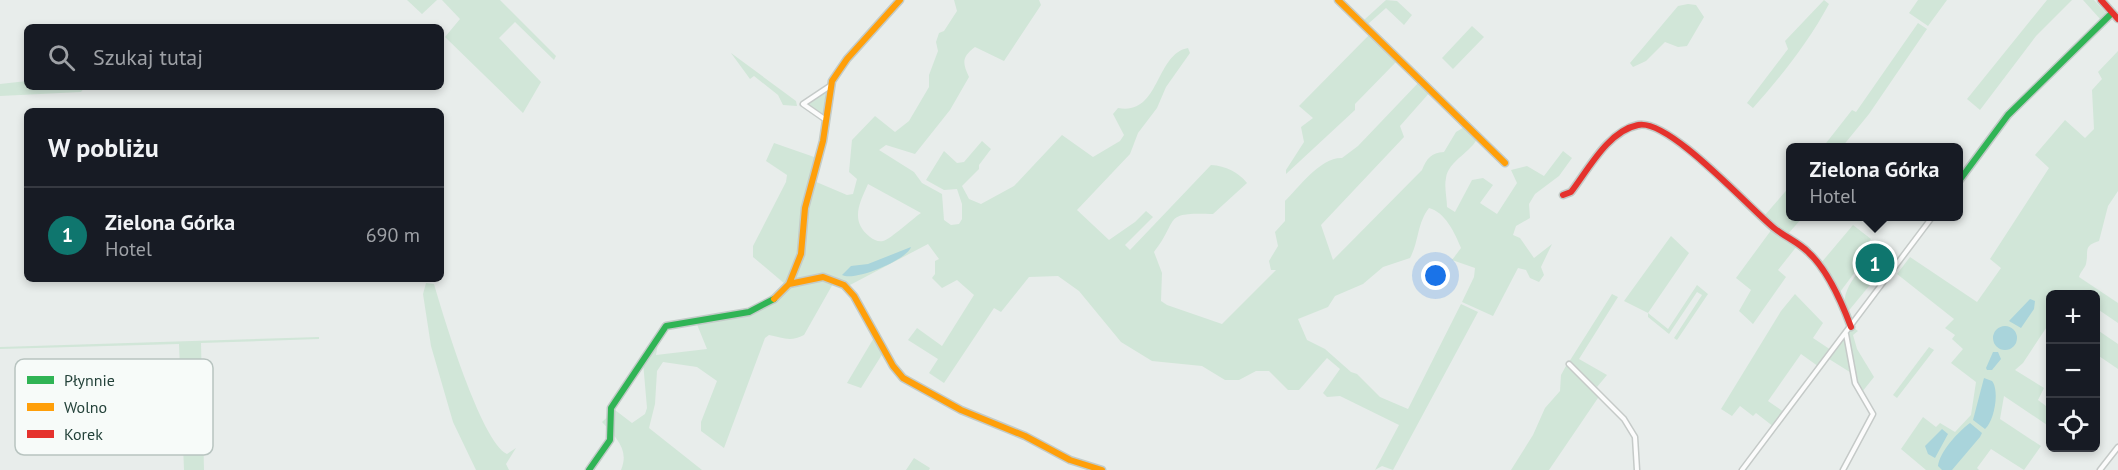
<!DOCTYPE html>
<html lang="pl">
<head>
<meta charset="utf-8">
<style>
	body { margin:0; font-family:"PT Sans",sans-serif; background:#20242c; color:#f1f3f6 }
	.controls { position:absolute; right:18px; bottom:18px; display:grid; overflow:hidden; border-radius:9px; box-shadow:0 3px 9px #0003 }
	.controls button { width:54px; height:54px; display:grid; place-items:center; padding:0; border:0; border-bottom:2px solid #363941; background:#171b24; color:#f1f3f6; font:30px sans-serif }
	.you { position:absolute; left:1436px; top:276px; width:21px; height:21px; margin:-15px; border:4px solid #fff; border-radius:50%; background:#1a73e8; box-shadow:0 0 0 9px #1a73e833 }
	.badge { display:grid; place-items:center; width:39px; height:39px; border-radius:50%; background:#0f766e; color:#fff; font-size:20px; font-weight:700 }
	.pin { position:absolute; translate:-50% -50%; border:3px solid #fff; box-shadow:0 2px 6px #0006 }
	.popup { position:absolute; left:1786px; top:143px; width:177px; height:78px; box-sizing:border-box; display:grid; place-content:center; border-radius:9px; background:#171b24; filter:drop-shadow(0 2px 4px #0005); font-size:20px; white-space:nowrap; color:#9ea1a6 }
	.popup b { font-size:22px; color:#f1f3f6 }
	.popup::after { content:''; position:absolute; left:50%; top:100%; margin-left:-12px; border:12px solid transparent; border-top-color:#171b24 }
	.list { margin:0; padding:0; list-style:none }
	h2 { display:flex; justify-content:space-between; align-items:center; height:78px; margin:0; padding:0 24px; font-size:26px }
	h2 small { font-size:20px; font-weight:400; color:#9ea1a6 }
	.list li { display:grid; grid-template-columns:39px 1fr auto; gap:18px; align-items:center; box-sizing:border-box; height:96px; padding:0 24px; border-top:2px solid #363941 }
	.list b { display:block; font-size:22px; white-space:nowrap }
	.list p { margin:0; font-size:20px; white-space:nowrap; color:#9ea1a6 }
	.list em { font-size:20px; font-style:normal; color:#9ea1a6 }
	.icon { flex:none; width:33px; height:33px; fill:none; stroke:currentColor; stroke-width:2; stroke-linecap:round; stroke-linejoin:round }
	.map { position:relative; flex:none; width:2118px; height:470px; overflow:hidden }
	.search { position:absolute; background:#171b24; box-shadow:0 3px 9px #0003; left:24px; top:24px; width:420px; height:66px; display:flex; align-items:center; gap:15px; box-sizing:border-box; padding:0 21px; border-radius:9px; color:#9ea1a6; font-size:22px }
	.panel { position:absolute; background:#171b24; box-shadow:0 3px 9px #0003; left:24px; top:108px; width:420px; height:174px; border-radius:9px }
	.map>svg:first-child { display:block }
</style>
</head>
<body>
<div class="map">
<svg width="2118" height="470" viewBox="0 0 2118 470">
	<rect width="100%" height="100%" fill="#e8edeb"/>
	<path fill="#d1e6d8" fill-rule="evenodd" d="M407 0H437L422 14Z
		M442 0H500L556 56 554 60 515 22 499 38 541 82 523 113 445 37 460 19Z
		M954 0H1039L1041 5 1004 61 975 47C962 57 962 62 969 77L950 110 915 154 886 145 879 150 914 172 922 183 942 194 944 220 951 225 959 224 962 219V204L957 189 944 190 926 180 944 151 957 163 964 162 982 141 991 149 979 165V169L962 186 969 199 981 204 1014 186 1062 135 1093 157 1120 141 1124 135 1113 114 1118 108C1160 116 1155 54 1188 48L1190 53 1166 87 1157 108 1138 133 1130 154 1077 210 1109 240 1135 222 1146 211 1153 217 1125 245 1130 250 1211 165C1226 166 1238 172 1247 183L1213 214C1161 212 1180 219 1154 252L1162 273 1161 301 1167 305 1222 324 1276 270H1271L1269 261 1278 246 1275 232 1285 221V201C1299 187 1321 157 1342 158L1358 146 1420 81 1431 91 1400 126 1404 137 1321 225 1333 260 1422 170C1427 158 1431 153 1444 152L1456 132 1466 126 1478 137C1472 152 1448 161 1446 178 1444 187 1447 198 1447 207L1455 212 1472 180 1483 178 1493 185 1480 203 1497 214 1517 183 1511 170 1527 166 1544 176 1563 151 1572 158 1559 176 1535 194 1529 204 1530 218 1516 226 1513 235 1520 238 1534 258 1552 244 1541 267 1544 275 1539 282 1530 278 1526 270 1518 268 1493 316 1462 302 1474 277 1475 268 1452 260 1461 248C1455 233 1445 212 1429 208 1417 223 1419 242 1410 258L1383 267 1363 284 1335 296 1328 307 1298 319 1307 340 1325 349 1351 372 1357 374 1380 397 1408 409 1461 304 1478 312 1393 470 1382 466 1375 470 1399 425 1340 396 1327 397 1323 393 1340 369 1327 358 1299 390H1288L1269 371H1256L1239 380H1225L1202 366 1152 361 1121 342 1079 291 1058 276 1029 277 1001 312 994 308 944 383 929 373 938 359 908 340 917 328 942 346 974 295 957 280 942 288 932 278 935 274V261L939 259 928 244 850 285 832 276 794 280C808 249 806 214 814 181L847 195 853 194 857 179 849 172 852 140 875 116 895 132 909 121 929 87V75L938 51 936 42 939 33 944 31 957 11ZM868 184 921 213C912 219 891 239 883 241 878 242 874 240 870 237 850 221 859 204 868 184Z
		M1386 0 1397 1 1412 15 1404 25 1386 8 1368 24 1364 20Z
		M1824 0 1829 4C1808 43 1782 75 1753 108L1747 103 1788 49 1785 41Z
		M1918 0H1947L1928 26 1909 13Z
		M2047 0H2072L2036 36 1980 110 1967 99Z
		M2083 0H2094L2107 14 2101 20Z
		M1688 4 1696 5 1704 17 1687 46 1678 47 1665 42 1646 61 1633 67 1630 63 1678 6Z
		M1918 23 1927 29 1869 114 1842 147H1823L1852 110 1856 112Z
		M1472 26 1484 37 1453 69 1442 58Z
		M1371 33 1398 60 1355 104V110L1286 174V170L1304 142 1301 127 1313 118 1299 106Z
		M2118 51V191L2108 206 2099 241C2083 246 2089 250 2086 264 2085 268 2080 272 2079 277L2118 303V323L2096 308V294H2050V322L2023 363 2015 370 2044 388 2038 400 2050 409V427L2004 396 2000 419 2041 446 2024 470 1991 449 1977 468 1979 470H1926L1901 449 1923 417 1936 427 1940 423 1955 432 1971 415 1976 382 1951 363 1963 349 1952 339 1955 335 1945 328 1954 319 1897 274 1910 257 1977 302 2001 268 1990 259 2049 168 2035 155 2065 120 2085 138 2094 129 2092 90 2102 79 2098 72Z
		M731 53 796 101 797 106 783 105 778 95 754 76 750 79Z
		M27 81V87H85L81 92 0 96V84Z
		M826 91 823 116 807 104Z
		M774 143 817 158 803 206 802 242 797 259 785 284 753 257V246L786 182 787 175 766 161Z
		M1791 185V216L1803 217 1787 235 1765 215Z
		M1853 225 1871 239 1853 264 1858 268 1840 292 1821 263Z
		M1772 229 1797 246 1778 270 1786 277 1753 324 1739 311 1751 290 1736 278Z
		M1671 236 1689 253 1648 313 1668 329 1697 285 1708 294 1677 340 1674 338 1702 295 1697 292 1669 334 1648 317V313L1624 301Z
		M1860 269 1874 280 1846 314C1841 295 1849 285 1860 269Z
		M823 279 834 282 804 335C791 342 783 338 769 335L765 338 724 448 701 431V422L717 381 697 367 663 362 657 371 655 404 649 428 702 470H621C630 449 615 437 602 422L615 410 632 423 645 414 647 408 643 362 659 338 656 355 707 349 696 322 748 314 773 303 788 288Z
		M426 283 434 284C443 315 481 442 507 454L516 448 506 464 509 470H476L453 422 431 346 423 294Z
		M1612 294 1618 297 1579 359 1607 375 1597 387 1569 362Z
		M1795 294 1823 323 1813 338 1834 352 1845 338 1853 374 1829 359 1822 369 1801 354 1768 401 1784 412 1774 427 1756 413 1753 416 1740 406 1732 416 1721 409 1781 311Z
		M1853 327 1858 331 1853 335 1857 349 1874 377 1862 392 1857 382 1847 334Z
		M2096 329 2118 344V369L2096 354Z
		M875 336 883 353 861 388 847 383Z
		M319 337V339L201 343 204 470H184L179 344 0 349V347Z
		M1929 347 1934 350 1897 398 1893 395Z
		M1567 364 1600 395 1549 470H1511L1533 435 1545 408 1560 391 1561 375Z
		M914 458 930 468 929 470H906Z"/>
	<path fill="#a9d4db" d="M911 247C908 259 855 282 842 275L851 266 868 264Z
		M2030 299 2035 301 2034 309 2021 328 2009 321Z
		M1993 338a12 12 0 1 1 24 0a12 12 0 1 1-24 0Z
		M1993 352H1998L2001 359 1992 370H1987L1986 368Z
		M1984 378 1992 381C2000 391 1994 422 1985 429L1973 420Z
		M1970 423 1982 433 1980 437 1952 470H1942L1938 466C1940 451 1958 432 1970 423Z
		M1942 429 1948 434 1935 458 1928 454 1925 446Z"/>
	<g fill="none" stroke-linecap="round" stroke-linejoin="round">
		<defs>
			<path id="street" d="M826 120 803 104 830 86
				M1569 364 1624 419 1635 437 1637 470
				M1742 470 1933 216
				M1843 470 1873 414 1855 383 1846 334
				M2100 470 2118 447"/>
			<path id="fast" d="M1959 181 2008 115 2112 13
				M589 470 610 440 611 408 666 326 749 312 774 299"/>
			<path id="slow" d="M1338 0 1505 163
				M789 284 823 277 844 285 854 296 893 366 903 378 961 410 1025 436 1070 460 1102 470
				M774 299 789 284 801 254 805 208 823 141 832 81 847 59 900 0"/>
			<path id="jam" d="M2101 0 2118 19
				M1563 195 1571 192C1588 170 1608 131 1638 125 1669 118 1749 208 1774 228 1785 237 1798 242 1808 252 1827 269 1842 303 1851 327"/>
		</defs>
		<use href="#street" stroke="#c5cac8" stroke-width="7"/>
		<use href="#fast" stroke="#c3cbc8" stroke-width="9"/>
		<use href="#slow" stroke="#c3cbc8" stroke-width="9"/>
		<use href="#jam" stroke="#c3cbc8" stroke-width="9"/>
		<use href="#street" stroke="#fcfcfc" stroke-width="4"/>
		<use href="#fast" stroke="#30b455" stroke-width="6"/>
		<use href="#slow" stroke="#ff9f0a" stroke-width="6"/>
		<use href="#jam" stroke="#e5322d" stroke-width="6"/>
	</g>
	<rect x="15" y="359" width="198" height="96" rx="9" fill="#f7fbf9" stroke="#b8c4c0" stroke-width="1.5"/>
	<rect x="27" y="376" width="27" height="8" fill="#30b455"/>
	<rect x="27" y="403" width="27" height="8" fill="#ff9f0a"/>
	<rect x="27" y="430" width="27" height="8" fill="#e5322d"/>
	<g font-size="16" fill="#24423a">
		<text x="64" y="386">Płynnie</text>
		<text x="64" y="413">Wolno</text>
		<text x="64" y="440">Korek</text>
	</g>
</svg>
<div class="controls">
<button>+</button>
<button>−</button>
<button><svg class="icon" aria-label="locate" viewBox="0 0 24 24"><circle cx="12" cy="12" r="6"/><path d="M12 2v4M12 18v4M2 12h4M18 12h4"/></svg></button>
</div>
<div class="you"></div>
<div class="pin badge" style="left:1875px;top:263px">1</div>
<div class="popup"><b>Zielona Górka</b>Hotel</div>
<div class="search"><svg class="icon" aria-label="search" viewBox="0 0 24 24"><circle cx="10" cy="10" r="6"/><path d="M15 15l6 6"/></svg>Szukaj tutaj</div>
<section class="panel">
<h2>W pobliżu<small></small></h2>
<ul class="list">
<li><span class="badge">1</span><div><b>Zielona Górka</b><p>Hotel</p></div><em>690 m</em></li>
</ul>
</section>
</div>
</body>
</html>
